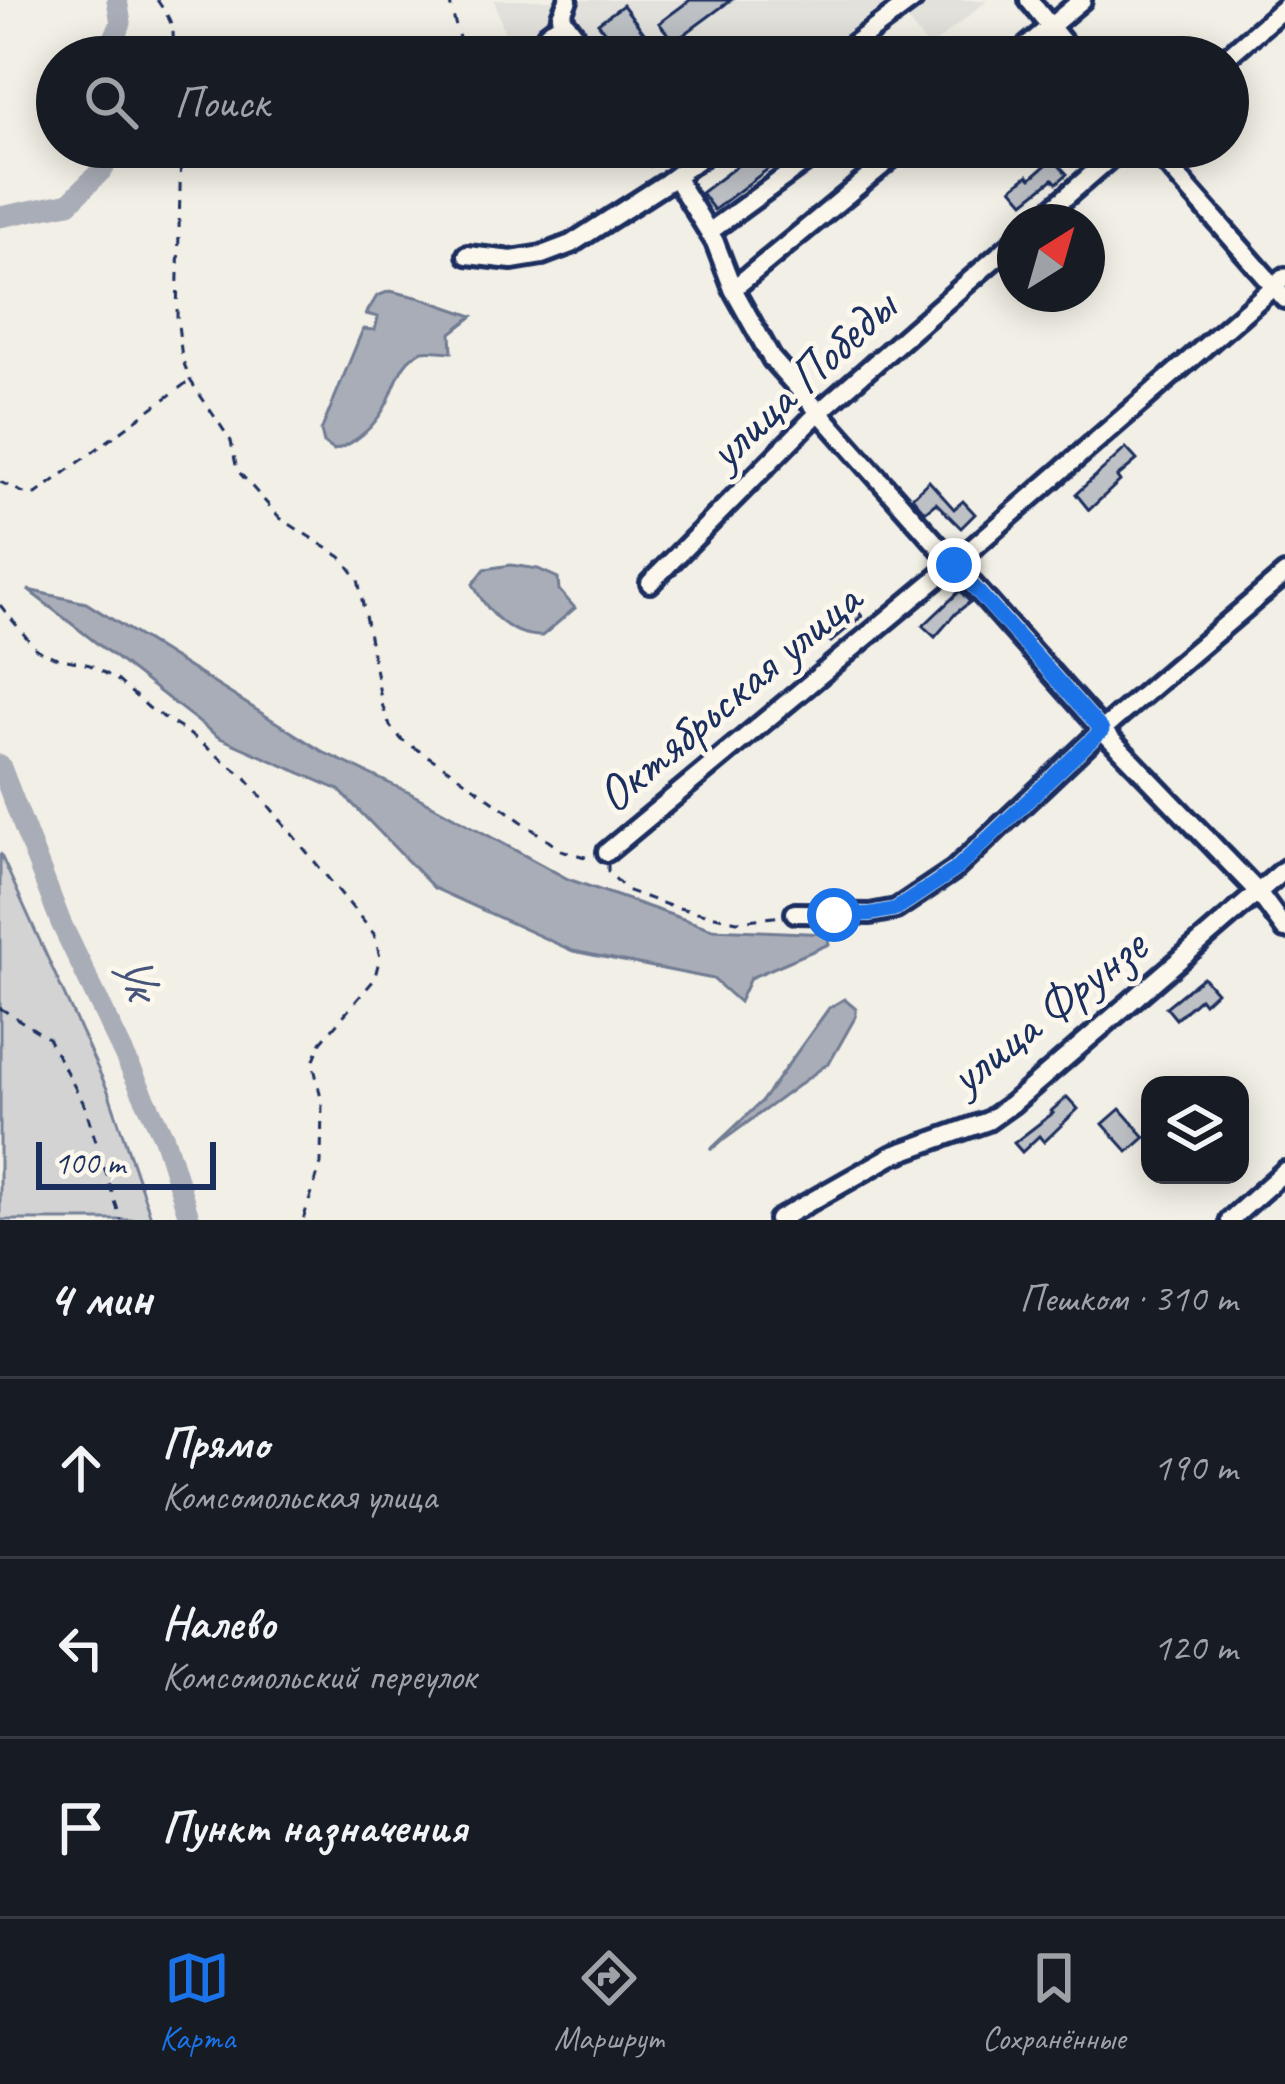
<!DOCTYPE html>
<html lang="ru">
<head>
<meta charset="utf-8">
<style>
	body { margin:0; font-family:Caveat,sans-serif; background:#242831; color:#f1f3f6 }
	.controls { position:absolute; right:36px; bottom:36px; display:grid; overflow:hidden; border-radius:24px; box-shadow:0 6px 30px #0003 }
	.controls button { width:108px; height:108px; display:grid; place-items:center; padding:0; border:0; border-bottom:3px solid #363941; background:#171b24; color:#f1f3f6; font:60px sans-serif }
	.compass { position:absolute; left:997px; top:204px; width:108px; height:108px; border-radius:50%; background:#171b24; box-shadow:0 6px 30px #0003; rotate:37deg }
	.scale { position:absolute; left:36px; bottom:30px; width:180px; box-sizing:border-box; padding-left:12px; border:6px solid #1b2f5e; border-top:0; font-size:33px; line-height:42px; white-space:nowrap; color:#1b2f5e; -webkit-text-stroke:9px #fbf7ec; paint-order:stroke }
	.stop { position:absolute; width:36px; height:36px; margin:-27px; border:9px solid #1a73e8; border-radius:50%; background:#fff }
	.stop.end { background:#1a73e8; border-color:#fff; box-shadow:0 3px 12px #0008 }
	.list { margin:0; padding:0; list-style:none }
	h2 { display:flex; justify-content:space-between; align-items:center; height:156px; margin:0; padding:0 48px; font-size:51px }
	h2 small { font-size:39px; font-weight:400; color:#9ea1a6 }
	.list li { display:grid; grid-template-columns:78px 1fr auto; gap:36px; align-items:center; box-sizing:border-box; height:180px; padding:0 48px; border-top:3px solid #363941 }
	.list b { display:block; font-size:45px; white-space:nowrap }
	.list p { margin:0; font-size:39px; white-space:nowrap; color:#9ea1a6 }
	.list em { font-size:39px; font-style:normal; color:#9ea1a6 }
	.icon { flex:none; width:66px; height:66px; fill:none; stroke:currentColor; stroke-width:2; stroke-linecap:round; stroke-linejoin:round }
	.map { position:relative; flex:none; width:1285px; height:1220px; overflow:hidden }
	.search { position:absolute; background:#171b24; box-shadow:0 6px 30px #0003; left:36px; right:36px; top:36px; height:132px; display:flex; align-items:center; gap:30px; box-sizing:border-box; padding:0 42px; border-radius:66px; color:#9ea1a6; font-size:45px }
	.sheet { height:696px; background:#171b24 }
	nav { display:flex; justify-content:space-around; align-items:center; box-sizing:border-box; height:168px; border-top:3px solid #363941; background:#171b24; font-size:33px; color:#9ea1a6 }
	nav a { display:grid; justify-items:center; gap:6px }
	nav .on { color:#1a73e8 }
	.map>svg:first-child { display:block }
</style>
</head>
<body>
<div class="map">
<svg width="1285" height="1220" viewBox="0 0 1285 1220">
	<rect width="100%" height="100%" fill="#f2efe6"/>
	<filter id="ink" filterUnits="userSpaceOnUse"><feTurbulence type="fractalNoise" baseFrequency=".00833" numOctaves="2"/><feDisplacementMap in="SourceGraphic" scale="24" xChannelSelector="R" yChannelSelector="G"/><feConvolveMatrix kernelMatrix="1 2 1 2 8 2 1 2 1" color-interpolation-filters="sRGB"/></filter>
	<g filter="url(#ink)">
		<path fill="#e2e1dc" d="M494 0H890L813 57H518L508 43Z
			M931 0H988L929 48 907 20Z"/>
		<path fill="#d2d3d2" stroke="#768198" stroke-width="3" d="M0 853 108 1091 152 1220H0Z"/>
		<path fill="#a9adb7" stroke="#707b93" stroke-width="3" d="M390 291 421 298 473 316 451 333 452 352C444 352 430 349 423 351 399 359 396 388 385 407 374 427 355 444 334 450L324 443 321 431 363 329 375 330 378 317 366 314 377 296Z
			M511 565 538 569 558 578 559 590 575 608 542 636C509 636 487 612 473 584L485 569Z
			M28 590 86 603 325 753 410 793 568 879 712 929 827 934 829 944 750 978 739 1002 713 979 573 951 434 888 339 790 218 737Z
			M844 999 856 1009V1016L830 1062 710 1150 762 1101 829 1008Z"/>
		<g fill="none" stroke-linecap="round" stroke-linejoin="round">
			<path stroke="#a9adb7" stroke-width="21" d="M105 57 121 23 117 0
				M0 217 69 203 104 168 100 147
				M0 765 61 923 164 1138 190 1220"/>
		</g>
		<path fill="#bdc0c4" stroke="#1b2f5e" stroke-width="3" d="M690 0H731L674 42 659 23Z
			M623 5 650 41 661 57H624L598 23Z
			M762 147H786L789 153 714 210 701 193Z
			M1053 159 1067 174 1057 183 1053 179 1024 202 1012 188 1028 175 1031 178Z
			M1126 448 1137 460 1117 477 1120 481 1089 510 1076 494Z
			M929 481 954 509 963 501 975 514 961 528 936 503 925 512 912 497Z
			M960 591 970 602 956 613 935 637 923 626Z
			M848 601 862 616 831 642 817 628Z
			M1203 977 1216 992 1204 1003 1200 998 1176 1019 1166 1007Z
			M1067 1097 1078 1109 1044 1142 1039 1136 1022 1152 1014 1143 1053 1113 1051 1111Z
			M1120 1109 1145 1137 1128 1152 1103 1124Z"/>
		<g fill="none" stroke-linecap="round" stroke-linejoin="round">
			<defs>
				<path id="minor" d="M568 0 561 16 591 57
					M1029 0 1075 57
					M547 34 564 21
					M836 57 913 0
					M1014 57 1082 0
					M1227 57 1285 7
					M1152 147 1285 299
					M675 177 715 242 733 289 772 359 1102 730 1258 892 1285 929
					M1037 222 1123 147
					M709 232 809 159 800 147
					M467 255 512 260 542 255 571 244 666 183 715 147
					M733 289 905 147
					M650 583 818 413 1015 241
					M607 852 954 564 1285 277
					M795 913 870 914 896 909 954 870 1102 730 1285 574
					M778 1220 893 1155 988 1121 1012 1104 1285 869
					M1230 1220 1285 1171"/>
			</defs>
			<use href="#minor" stroke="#1b2f5e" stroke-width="26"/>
			<path stroke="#1b2f5e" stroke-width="3" stroke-dasharray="9 9" stroke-linecap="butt" d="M157 0C173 23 176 29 171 57
				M449 0 464 57
				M181 147 177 316 182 358 190 380 231 441 237 470 280 518 341 557 358 579 382 704 390 726 402 740 453 772 561 850 592 859
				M633 147 656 172
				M0 482 24 493 36 494 189 381
				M0 605 36 649 54 657 90 665 116 679 149 708 188 733 246 778 374 934 380 957 374 980 321 1042 313 1062 322 1103 321 1164 303 1220
				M608 863V871L626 890 670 906 737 921 782 916
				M0 1008 48 1038 84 1104 121 1220"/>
			<use href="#minor" stroke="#fbf7ec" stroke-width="16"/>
		</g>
	</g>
	<g fill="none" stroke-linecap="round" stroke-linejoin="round" filter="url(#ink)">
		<path stroke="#1a73e8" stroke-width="15" d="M834 915 870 914 896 909 955 870 1102 730 954 565"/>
	</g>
	<g text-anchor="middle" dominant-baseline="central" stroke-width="10" stroke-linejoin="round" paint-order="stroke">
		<g font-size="51" fill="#1b2f5e" stroke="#fbf7ec">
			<text transform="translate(801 379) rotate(-43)">улица Победы</text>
			<text transform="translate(728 697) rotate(-40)">Октябрьская улица</text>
			<text transform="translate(1047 1011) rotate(-38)">улица Фрунзе</text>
		</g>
		<g font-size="54" font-style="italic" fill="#465579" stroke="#fbf7ec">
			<text transform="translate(135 974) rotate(64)">Ук</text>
		</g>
	</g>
</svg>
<div class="controls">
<button><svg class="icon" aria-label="layers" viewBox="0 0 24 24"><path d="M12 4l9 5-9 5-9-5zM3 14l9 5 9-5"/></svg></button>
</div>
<svg class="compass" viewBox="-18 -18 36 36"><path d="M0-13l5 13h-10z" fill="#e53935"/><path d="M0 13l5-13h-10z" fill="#9ea1a6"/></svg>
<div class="scale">100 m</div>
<div class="stop" style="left:834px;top:915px"></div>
<div class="stop end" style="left:954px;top:565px"></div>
<div class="search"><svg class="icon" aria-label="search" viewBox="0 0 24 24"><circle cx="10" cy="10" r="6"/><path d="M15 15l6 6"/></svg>Поиск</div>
</div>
<section class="sheet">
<h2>4 мин<small>Пешком · 310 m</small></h2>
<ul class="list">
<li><svg class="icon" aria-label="ahead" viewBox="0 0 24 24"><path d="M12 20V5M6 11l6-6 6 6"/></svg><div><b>Прямо</b><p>Комсомольская улица</p></div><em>190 m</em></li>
<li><svg class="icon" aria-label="left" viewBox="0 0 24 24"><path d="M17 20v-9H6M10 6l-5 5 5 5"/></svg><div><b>Налево</b><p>Комсомольский переулок</p></div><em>120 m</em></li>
<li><svg class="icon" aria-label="arrive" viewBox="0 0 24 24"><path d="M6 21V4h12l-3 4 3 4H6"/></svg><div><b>Пункт назначения</b></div></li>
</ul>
</section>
<nav>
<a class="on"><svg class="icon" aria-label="map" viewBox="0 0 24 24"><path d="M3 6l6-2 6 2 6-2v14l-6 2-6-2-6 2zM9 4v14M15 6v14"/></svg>Карта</a>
<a><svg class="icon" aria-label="directions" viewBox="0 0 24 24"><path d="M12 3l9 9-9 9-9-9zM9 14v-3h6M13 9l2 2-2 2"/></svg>Маршрут</a>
<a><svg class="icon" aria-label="saved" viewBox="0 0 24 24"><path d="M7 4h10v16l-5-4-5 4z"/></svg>Сохранённые</a>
</nav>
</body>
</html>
